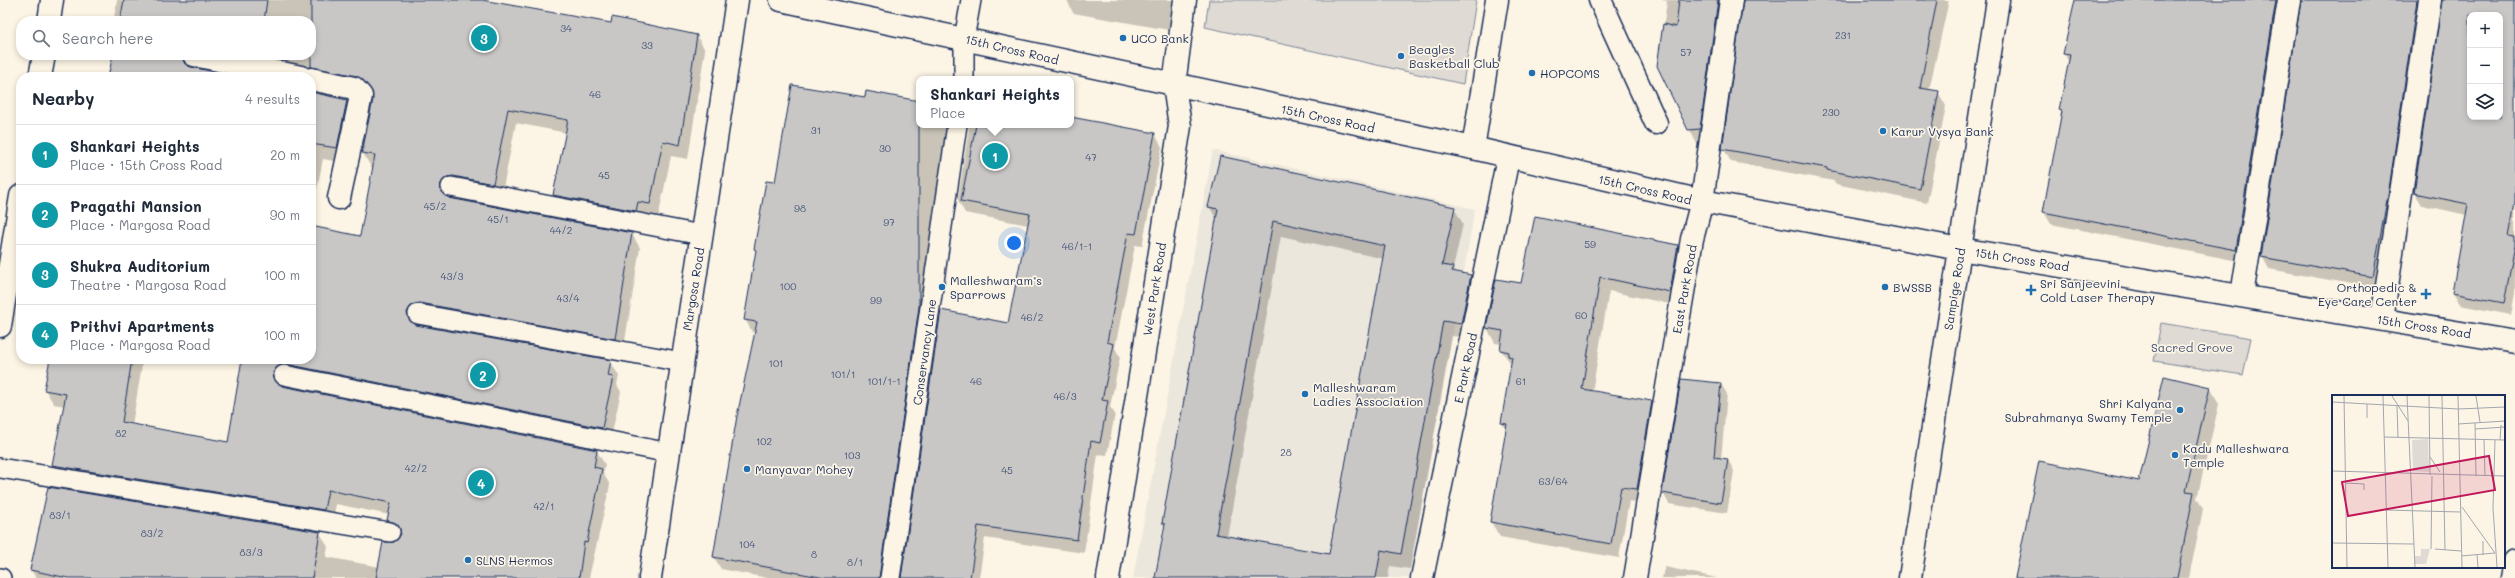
<!DOCTYPE html>
<html lang="en">
<head>
<meta charset="utf-8">
<style>
	body { margin:0; font-family:Mali,sans-serif; background:#f2f2f3; color:#1f2937 }
	.controls { position:absolute; right:12px; top:12px; display:grid; overflow:hidden; border-radius:8px; box-shadow:0 2px 6px #0003 }
	.controls button { width:36px; height:36px; display:grid; place-items:center; padding:0; border:0; border-bottom:1px solid #e0e1e3; background:#fff; color:#1f2937; font:20px sans-serif }
	.you { position:absolute; left:1014px; top:243px; width:14px; height:14px; margin:-10px; border:3px solid #fff; border-radius:50%; background:#1a73e8; box-shadow:0 0 0 6px #1a73e833 }
	.badge { display:grid; place-items:center; width:26px; height:26px; border-radius:50%; background:#1a73e8; color:#fff; font-size:13px; font-weight:700 }
	.pin { position:absolute; translate:-50% -50%; border:2px solid #fff; box-shadow:0 1px 4px #0006 }
	.popup { position:absolute; left:916px; top:76px; width:158px; height:52px; box-sizing:border-box; display:grid; place-content:center; border-radius:8px; background:#fff; filter:drop-shadow(0 1px 3px #0005); font-size:13px; white-space:nowrap; color:#747a83 }
	.popup b { font-size:15px; color:#1f2937 }
	.popup::after { content:''; position:absolute; left:50%; top:100%; margin-left:-8px; border:8px solid transparent; border-top-color:#fff }
	.list { margin:0; padding:0; list-style:none }
	h2 { display:flex; justify-content:space-between; align-items:center; height:52px; margin:0; padding:0 16px; font-size:17px }
	h2 small { font-size:13px; font-weight:400; color:#747a83 }
	.list li { display:grid; grid-template-columns:26px 1fr auto; gap:12px; align-items:center; box-sizing:border-box; height:60px; padding:0 16px; border-top:1px solid #e0e1e3 }
	.list b { display:block; font-size:15px; white-space:nowrap }
	.list p { margin:0; font-size:13px; white-space:nowrap; color:#747a83 }
	.list em { font-size:13px; font-style:normal; color:#747a83 }
	.icon { flex:none; width:22px; height:22px; fill:none; stroke:currentColor; stroke-width:2; stroke-linecap:round; stroke-linejoin:round }
	.map { position:relative; flex:none; width:2515px; height:578px; overflow:hidden }
	.search { position:absolute; background:#fff; box-shadow:0 2px 6px #0003; left:16px; top:16px; width:300px; height:44px; display:flex; align-items:center; gap:10px; box-sizing:border-box; padding:0 14px; border-radius:16px; color:#747a83; font-size:15px }
	.panel { position:absolute; background:#fff; box-shadow:0 2px 6px #0003; left:16px; top:72px; width:300px; height:292px; border-radius:16px }
	.map>svg:first-child { display:block }
</style>
</head>
<body>
<div class="map">
<svg width="2515" height="578" viewBox="0 0 2515 578">
	<rect width="100%" height="100%" fill="#fcf5e5"/>
	<filter id="ink" filterUnits="userSpaceOnUse"><feTurbulence type="fractalNoise" baseFrequency=".025" numOctaves="2"/><feDisplacementMap in="SourceGraphic" scale="8" xChannelSelector="R" yChannelSelector="G"/><feConvolveMatrix kernelMatrix="1 2 1 2 8 2 1 2 1" color-interpolation-filters="sRGB"/></filter>
	<g filter="url(#ink)">
		<path fill="#ece7dc" d="M1213 150 1475 209 1409 578H1133Z"/>
		<path fill="#dfdbd4" stroke="#7d8599" d="M1209 0H1476L1463 84 1205 27Z
			M2161 323 2251 338 2243 375 2154 361Z"/>
		<path fill="#0003" fill-rule="evenodd" d="M117 0H476L612 24 697 36 705 50 688 159 671 156 658 218 563 210 554 195 567 133 516 123 501 198 455 191 449 199 632 234 640 248 623 353 422 318 416 326 610 361 619 376 617 385 621 392 610 442 288 379 282 387 597 451 605 465 603 473 610 485 589 578H36L31 570 49 488 320 533 328 547 326 557 380 567 400 536 397 535 389 520 390 515 336 504 332 524 62 480 53 465 65 406 54 404 45 390 51 359H143L132 425 229 443 243 364 218 359H311V227L361 237 374 168 371 167 363 153 374 98 373 94 193 61 191 68 234 77H109L114 55H311V21H116L114 18Z
			M1067 0H1180L1175 31 1073 13Z
			M1660 0H1949L1929 90 1938 92 1946 106 1927 203 1836 184 1834 181 1731 162 1723 148 1744 3 1742 1 1707 143 1697 144 1658 66 1667 1Z
			M2075 0H2295L2243 262 2051 224 2044 212 2063 114 2060 110 2069 63 2064 53Z
			M2300 0H2436L2380 289 2269 269 2262 256 2302 2Z
			M2440 0H2515V293L2511 315 2460 305 2453 293 2467 215 2422 205 2415 193 2443 2ZM2470 15H2500V117H2470Z
			M311 93 347 100 355 115 345 163 323 159 311 219Z
			M865 99 919 102V125H1071V118L1155 134 1162 147 1142 246 1135 245 1115 348 1120 357 1110 407 1115 414 1107 455 1098 454 1084 553 985 538 979 578H902L1009 324 1028 225 965 213 958 200 969 128 967 127 955 131 888 578H767L721 569 714 557 755 333 752 332 745 319 757 252 755 249 776 184Z
			M1209 206 1454 208 1463 224 1453 269 1456 273 1471 276 1480 291 1470 339 1452 336 1410 569 1390 566 1388 578H1156L1165 528 1163 523 1217 220ZM1281 236 1384 259 1330 555 1227 537Z
			M1678 246 1686 261 1679 306 1609 291 1592 392 1651 402 1660 417 1645 504 1629 501 1619 558 1500 537 1491 522 1507 432 1502 423 1512 365 1501 350 1502 344 1495 343 1487 328 1522 284Z
			M1721 384 1727 394 1721 459 1728 460 1734 471 1727 513 1669 504 1663 493Z
			M2209 388 2219 404 2197 498 2203 509 2189 578H2016L2139 482Z
			M1665 567 1717 578H1662Z"/>
		<path fill="#c8c7c6" stroke="#1b2f5e" fill-rule="evenodd" d="M124 0H267L264 21H120Z
			M311 0H482L611 23 612 17 697 35 680 145 663 141 650 204 638 202 636 211 553 195 568 120 508 109 493 184 453 176 447 177 440 185 441 191 449 198 632 233 615 339 420 303 414 304 407 312 408 318 416 325 611 360 608 376 613 377 602 428 286 364 280 365 273 372 274 379 282 386 597 450 594 467 602 469 587 543 584 542 579 578H376L383 542H394L401 534 397 524 387 520 391 503 328 490 324 510 52 465 66 394 44 390 50 359H132L122 422 228 442 242 359H311V226L360 236 375 155 362 153 373 99 370 88 357 76 311 67Z
			M1679 0H1718L1700 129 1688 130 1657 66 1663 24 1676 27Z
			M1743 0H1937L1920 88 1939 91 1920 189 1827 170V168L1722 149Z
			M2075 0H2276L2236 250 2043 212 2062 111 2059 110 2070 55 2063 54Z
			M2301 0H2417L2389 189 2373 277 2261 257Z
			M2442 0H2515V203L2509 236 2515 237V245L2504 303 2452 293 2468 204 2414 193ZM2470 15H2500V117H2470Z
			M113 55H182L185 64 191 67 239 77H108Z
			M792 85 865 97 866 91 919 101V307L879 578H825L713 557 737 416 757 322 744 320 756 250 754 249 766 181 775 182Z
			M311 92 347 100 337 148 311 144Z
			M1071 117 1155 133 1136 234 1128 233 1107 342 1114 344 1102 400 1108 401 1100 443 1091 441 1077 540 978 526 970 578H901L941 310 1008 323 1030 214 961 201 976 125H1071Z
			M1220 156 1455 207 1442 265 1453 267 1452 271 1471 275 1461 324 1443 321 1401 554 1381 550 1376 578H1155L1165 524 1162 523 1218 209 1208 207ZM1273 221 1385 246 1329 554 1216 534Z
			M1535 216 1678 245 1670 292 1600 277 1582 389 1652 401 1637 489 1621 487 1611 544 1490 522 1507 424 1501 423 1512 357 1508 356 1509 352 1500 350 1503 331 1486 328 1496 279 1521 283Z
			M2164 376 2210 387 2186 491 2194 492 2177 578H2015L2039 461 2139 481Z
			M1681 379 1721 383 1714 457 1728 459 1721 503 1662 493Z
			M48 487 320 532 312 578H68L30 570Z"/>
		<g fill="none" stroke-linecap="round" stroke-linejoin="round">
			<defs>
				<path id="service" d="M964 79V39L971 0
					M451 187 701 235
					M418 314 682 362
					M284 375 669 453
					M0 468 390 532
					M0 578H1
					M890 578 957 125"/>
				<path id="minor" d="M1600 0 1656 123
					M194 55 301 77
					M311 79 354 88 361 96 339 198
					M1473 148 1497 0
					M2242 295 2289 0
					M2382 319 2430 0
					M1108 578 1180 126 1174 85 1185 0
					M1422 578 1508 158
					M1635 578 1692 239 1702 201 1731 0
					M2512 578 2515 561"/>
				<path id="tertiary" d="M781 0 1473 148 1702 201 1960 249 2515 342
					M49 21 52 0
					M40 77 44 55
					M0 326 21 196"/>
				<path id="primary" d="M650 578 737 0
					M1910 578 1998 0"/>
			</defs>
			<use href="#service" stroke="#1b2f5e" stroke-width="22"/>
			<use href="#minor" stroke="#1b2f5e" stroke-width="25"/>
			<use href="#tertiary" stroke="#1b2f5e" stroke-width="25"/>
			<use href="#primary" stroke="#1b2f5e" stroke-width="25"/>
			<use href="#service" stroke="#fcf5e5" stroke-width="19"/>
			<use href="#minor" stroke="#fcf5e5" stroke-width="22"/>
			<use href="#tertiary" stroke="#fcf5e5" stroke-width="22"/>
			<use href="#primary" stroke="#fcf5e5" stroke-width="22"/>
		</g>
	</g>
	<g fill="#1f6fb2" stroke="#fcf5e5" stroke-width="1.5">
		<circle cx="1123" cy="38" r="4"/>
		<circle cx="1401" cy="56" r="4"/>
		<circle cx="1532" cy="73" r="4"/>
		<circle cx="1883" cy="131" r="4"/>
		<circle cx="942" cy="287" r="4"/>
		<circle cx="1885" cy="287" r="4"/>
		<path d="M2029 284h4v4h4v4h-4v4h-4v-4h-4v-4h4z"/>
		<path d="M2424 288h4v4h4v4h-4v4h-4v-4h-4v-4h4z"/>
		<circle cx="1305" cy="394" r="4"/>
		<circle cx="2180" cy="410" r="4"/>
		<circle cx="2175" cy="455" r="4"/>
		<circle cx="747" cy="469" r="4"/>
		<circle cx="468" cy="560" r="4"/>
	</g>
	<g text-anchor="middle" dominant-baseline="central" stroke-width="3.5" stroke-linejoin="round" paint-order="stroke">
		<g font-size="10" fill="#465578">
			<text x="566" y="28">34</text>
			<text x="1843" y="35">231</text>
			<text x="647" y="45">33</text>
			<text x="1686" y="52">57</text>
			<text x="595" y="94">46</text>
			<text x="1831" y="112">230</text>
			<text x="816" y="130">31</text>
			<text x="885" y="148">30</text>
			<text x="1091" y="157">47</text>
			<text x="604" y="175">45</text>
			<text x="435" y="206">45/2</text>
			<text x="800" y="208">98</text>
			<text x="498" y="219">45/1</text>
			<text x="889" y="222">97</text>
			<text x="561" y="230">44/2</text>
			<text x="1590" y="244">59</text>
			<text x="1077" y="246">46/1-1</text>
			<text x="452" y="276">43/3</text>
			<text x="788" y="286">100</text>
			<text x="568" y="298">43/4</text>
			<text x="876" y="300">99</text>
			<text x="1581" y="315">60</text>
			<text x="1032" y="317">46/2</text>
			<text x="776" y="363">101</text>
			<text x="843" y="374">101/1</text>
			<text x="884" y="381">101/1-1</text>
			<text x="976" y="381">46</text>
			<text x="1521" y="381">61</text>
			<text x="1065" y="396">46/3</text>
			<text x="121" y="433">82</text>
			<text x="764" y="441">102</text>
			<text x="1286" y="452">28</text>
			<text x="852" y="455">103</text>
			<text x="416" y="468">42/2</text>
			<text x="1007" y="470">45</text>
			<text x="1553" y="481">63/64</text>
			<text x="544" y="506">42/1</text>
			<text x="60" y="515">83/1</text>
			<text x="152" y="533">83/2</text>
			<text x="747" y="544">104</text>
			<text x="251" y="552">83/3</text>
			<text x="814" y="554">8</text>
			<text x="855" y="562">8/1</text>
		</g>
		<g font-size="12" fill="#1b2f5e" stroke="#fcf5e5" text-anchor="start">
			<text x="1131" y="38">UCO Bank</text>
			<text x="1409" y="49">Beagles<tspan x="1409" dy="14">Basketball Club</tspan></text>
			<text x="1540" y="73">HOPCOMS</text>
			<text x="1891" y="131">Karur Vysya Bank</text>
			<text x="950" y="280">Malleshwaram’s<tspan x="950" dy="14">Sparrows</tspan></text>
			<text x="2040" y="283">Sri Sanjeevini<tspan x="2040" dy="14">Cold Laser Therapy</tspan></text>
			<text x="1893" y="287">BWSSB</text>
			<text x="2417" y="287" text-anchor="end">Orthopedic &amp;<tspan x="2417" dy="14">Eye Care Center</tspan></text>
			<text x="1313" y="387">Malleshwaram<tspan x="1313" dy="14">Ladies Association</tspan></text>
			<text x="2172" y="403" text-anchor="end">Shri Kalyana<tspan x="2172" dy="14">Subrahmanya Swamy Temple</tspan></text>
			<text x="2183" y="448">Kadu Malleshwara<tspan x="2183" dy="14">Temple</tspan></text>
			<text x="755" y="469">Manyavar Mohey</text>
			<text x="476" y="560">SLNS Hermos</text>
		</g>
		<g font-size="12" fill="#1b2f5e" stroke="#fcf5e5">
			<text transform="translate(1012 49) rotate(13)">15th Cross Road</text>
			<text transform="translate(1328 118) rotate(12)">15th Cross Road</text>
			<text transform="translate(1645 189) rotate(13)">15th Cross Road</text>
			<text transform="translate(2022 259) rotate(9)">15th Cross Road</text>
			<text transform="translate(693 289) rotate(-81)">Margosa Road</text>
			<text transform="translate(1154 289) rotate(-81)">West Park Road</text>
			<text transform="translate(1684 289) rotate(-80)">East Park Road</text>
			<text transform="translate(1954 289) rotate(-81)">Sampige Road</text>
			<text transform="translate(2424 326) rotate(9)">15th Cross Road</text>
			<text transform="translate(924 352) rotate(-82)">Conservancy Lane</text>
			<text transform="translate(1465 368) rotate(-78)">E Park Road</text>
		</g>
		<g font-size="12" fill="#425176" stroke="#fcf5e5">
			<text x="2192" y="347">Sacred Grove</text>
		</g>
	</g>
	<g transform="translate(2332 395)">
		<rect width="173" height="173" fill="#fcf5e5"/>
		<path d="M96 44 97 77 81 76 80 45ZM89 154H98L94 169H83V161H89Z" fill="#dfdbd4"/>
		<path fill="none" stroke="#a2a6af" stroke-width="1" d="M12 1 15 172M51 1 56 172M60 1 76 26M75 1 83 172M97 1 98 80M110 1 113 155M126 1 130 172M144 1 148 27M0 7 126 14M65 11 66 42M126 14 173 12M35 23V9M143 28 144 81M126 29 173 26M143 34 173 32M52 42 173 45M152 45 153 81M163 45 161 113 165 172M168 45 169 30M98 62 108 77M0 76 173 81M13 88 32 89V95M130 112 163 158M54 115 128 117M0 148 82 149M99 154 100 81M103 154 129 156M145 160 146 172M151 160V146M129 161 163 158"/>
		<path fill="#c2185b" fill-opacity="0.15" stroke="#c2185b" stroke-width="2" d="M157 61 163 95 16 121 10 87Z"/>
		<rect width="173" height="173" fill="none" stroke="#1b2f5e" stroke-width="2"/>
	</g>
</svg>
<div class="controls">
<button>+</button>
<button>−</button>
<button><svg class="icon" aria-label="layers" viewBox="0 0 24 24"><path d="M12 4l9 5-9 5-9-5zM3 14l9 5 9-5"/></svg></button>
</div>
<div class="you"></div>
<div class="pin badge" style="left:995px;top:156px;background:#0f9aa8">1</div>
<div class="popup"><b>Shankari Heights</b>Place</div>
<div class="pin badge" style="left:483px;top:375px;background:#0f9aa8">2</div>
<div class="pin badge" style="left:484px;top:38px;background:#0f9aa8">3</div>
<div class="pin badge" style="left:481px;top:483px;background:#0f9aa8">4</div>
<div class="search"><svg class="icon" aria-label="search" viewBox="0 0 24 24"><circle cx="10" cy="10" r="6"/><path d="M15 15l6 6"/></svg>Search here</div>
<section class="panel">
<h2>Nearby<small>4 results</small></h2>
<ul class="list">
<li><span class="badge" style="background:#0f9aa8">1</span><div><b>Shankari Heights</b><p>Place · 15th Cross Road</p></div><em>20 m</em></li>
<li><span class="badge" style="background:#0f9aa8">2</span><div><b>Pragathi Mansion</b><p>Place · Margosa Road</p></div><em>90 m</em></li>
<li><span class="badge" style="background:#0f9aa8">3</span><div><b>Shukra Auditorium</b><p>Theatre · Margosa Road</p></div><em>100 m</em></li>
<li><span class="badge" style="background:#0f9aa8">4</span><div><b>Prithvi Apartments</b><p>Place · Margosa Road</p></div><em>100 m</em></li>
</ul>
</section>
</div>
</body>
</html>
